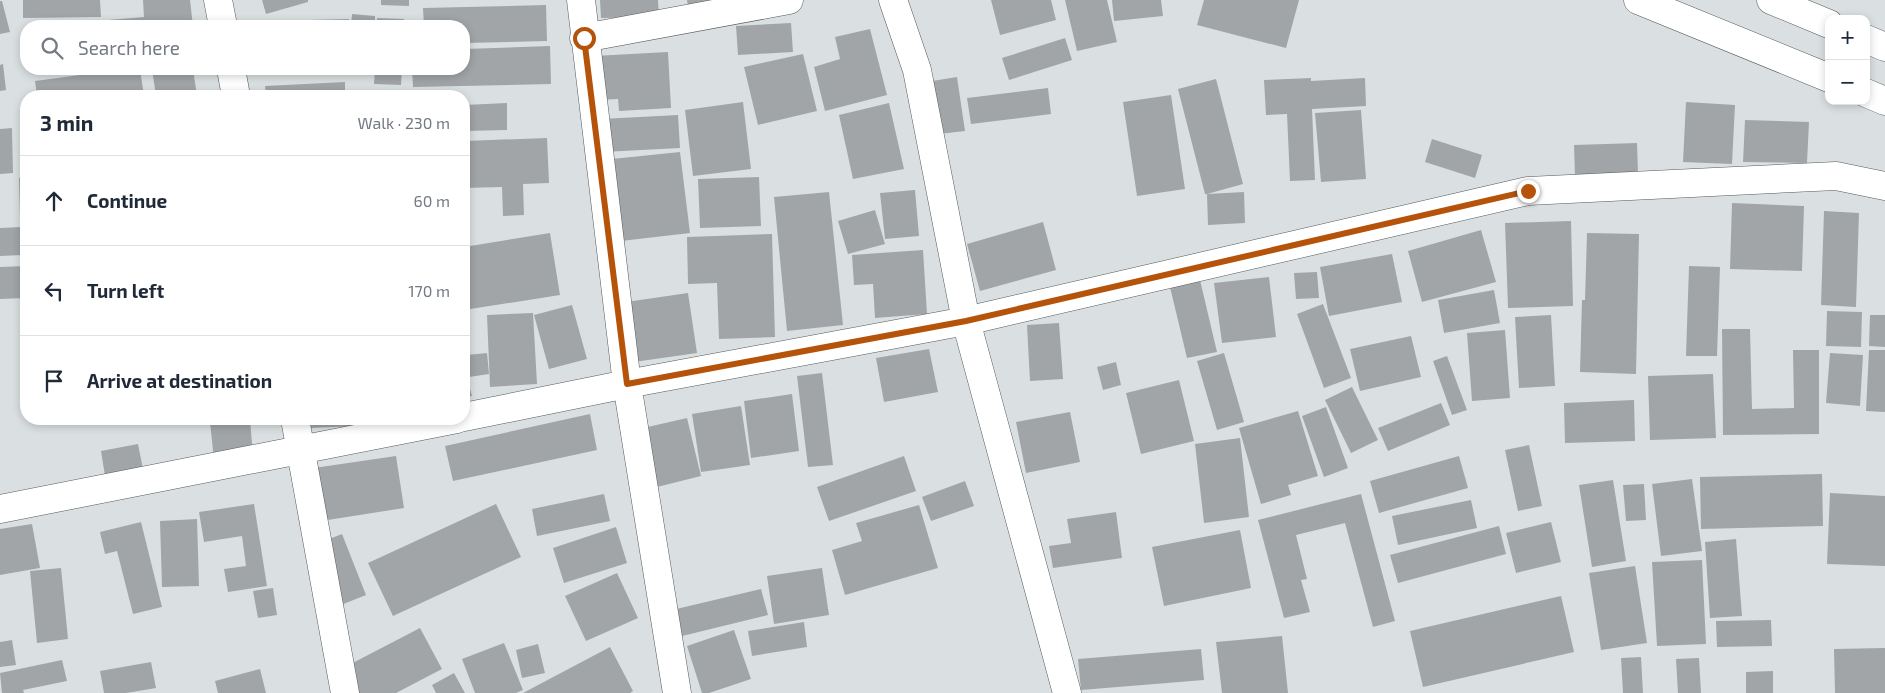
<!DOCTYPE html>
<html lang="en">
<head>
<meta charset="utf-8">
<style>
	body { margin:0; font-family:"Exo 2",sans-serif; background:#f6f6f7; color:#1f2937 }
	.controls { position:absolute; right:15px; top:15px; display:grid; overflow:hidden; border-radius:10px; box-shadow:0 2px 8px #0003 }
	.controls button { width:45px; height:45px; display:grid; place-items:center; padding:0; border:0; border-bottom:1px solid #e0e1e3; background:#fff; color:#1f2937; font:25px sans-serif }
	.stop { position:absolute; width:15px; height:15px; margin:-11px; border:4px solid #b45309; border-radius:50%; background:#fff }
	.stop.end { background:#b45309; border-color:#fff; box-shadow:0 1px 5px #0008 }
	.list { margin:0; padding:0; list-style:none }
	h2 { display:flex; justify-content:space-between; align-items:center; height:65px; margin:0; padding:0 20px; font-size:21px }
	h2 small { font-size:16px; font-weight:400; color:#747a83 }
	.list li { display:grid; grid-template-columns:32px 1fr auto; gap:15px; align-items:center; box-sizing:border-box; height:90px; padding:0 20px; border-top:1px solid #e0e1e3 }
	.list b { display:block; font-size:19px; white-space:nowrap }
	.list em { font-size:16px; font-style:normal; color:#747a83 }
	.icon { flex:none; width:28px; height:28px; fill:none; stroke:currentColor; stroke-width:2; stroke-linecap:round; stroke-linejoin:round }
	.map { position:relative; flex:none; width:1885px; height:693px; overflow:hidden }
	.search { position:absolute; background:#fff; box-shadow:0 2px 8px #0003; left:20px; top:20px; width:450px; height:55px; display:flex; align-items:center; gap:12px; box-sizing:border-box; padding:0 18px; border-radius:20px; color:#747a83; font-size:19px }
	.panel { position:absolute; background:#fff; box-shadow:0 2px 8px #0003; left:20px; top:90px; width:450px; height:335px; border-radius:20px }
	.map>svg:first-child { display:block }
</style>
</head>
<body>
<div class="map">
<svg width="1885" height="693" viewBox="0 0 1885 693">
	<rect width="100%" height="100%" fill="#dae0e1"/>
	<path fill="#a1a5a8" d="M23 0H100L101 17 23 18Z
		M143 0H190L193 26H109L108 20 144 17Z
		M262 0H308V2L266 14Z
		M381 0H409V6L381 5Z
		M600 0H658L659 17 601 18Z
		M687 0H719L688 7Z
		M991 0H1051L1056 20 1000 35Z
		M1065 0H1107L1117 42 1077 51Z
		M1112 0H1161L1163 16 1114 21Z
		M1204 0H1299L1286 48 1197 25Z
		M0 1H2L10 32 0 34Z
		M546 5 547 41 464 43V26H424L423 8Z
		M352 14 375 16V26H351Z
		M377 18 404 19V26H377Z
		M349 19V26H267V21Z
		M791 23 793 52 738 55 736 26Z
		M102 24V26H77V25Z
		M870 29 887 95 825 111 814 67 840 59 835 37Z
		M1065 38 1072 60 1009 80 1002 58Z
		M550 46 551 84 413 87 412 69H464V49Z
		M668 52 671 108 619 111 618 99 596 100 594 56Z
		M803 54 817 111 758 125 744 67Z
		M3 64 6 90 0 91V65Z
		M125 69H140L144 96H37L35 81Z
		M152 69H193L197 96H156Z
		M269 69H350V72L269 74Z
		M375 69H402L401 85 374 84Z
		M957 77 965 131 939 134 932 81Z
		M1311 78V81L1365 78 1366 106 1312 109 1315 180 1290 181 1287 114 1266 115 1264 80Z
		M1216 79 1243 184 1207 194 1244 192 1245 223 1208 225 1207 194H1205L1178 89Z
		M345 82V96H266L265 86Z
		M1048 88 1051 114 971 124 967 98Z
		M348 90H396V96H347Z
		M1171 95 1185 189 1137 196 1123 102Z
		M743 102 751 169 693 176 685 110Z
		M1686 102 1735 105 1732 164 1683 162Z
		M507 103V130L464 131V105Z
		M889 103 904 169 853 179 839 115Z
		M1361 110 1366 179 1321 182 1315 113Z
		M678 115 680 148 603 152 601 119Z
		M1745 120 1809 122 1807 163 1743 162Z
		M12 128 13 173 0 174V129Z
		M547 138 549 183 523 184 524 215 503 216 502 187 464 188V141Z
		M1432 139 1482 155 1475 178 1425 162Z
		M1637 143 1638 173 1575 176 1574 145Z
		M680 152 690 233 621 241 612 159Z
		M26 177V217H20L19 178Z
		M759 177 761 226 700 228 698 179Z
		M915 190 919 236 885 239 880 193Z
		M829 192 843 325 787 331 774 197Z
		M1732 203 1804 206 1802 271 1730 269Z
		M875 210 885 244 848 254 838 221Z
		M1824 211 1859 213 1856 307 1821 305Z
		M1571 221 1573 306 1508 308 1505 223Z
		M1043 222 1056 270 980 291 967 244Z
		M21 227 23 255 0 256V228Z
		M1481 230 1496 282 1422 302 1408 251Z
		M550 233 560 295 464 310V247Z
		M1587 233 1639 234 1636 374 1580 372 1582 300H1585Z
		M772 234 775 337 719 339 717 283 688 284 687 237Z
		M923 250 927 314 875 318 873 284 854 285 852 255Z
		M1392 254 1402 302 1329 316 1320 267Z
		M26 266V298L0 299V267Z
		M1689 266 1720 267 1717 356H1686Z
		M1317 272 1319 298 1296 299 1294 273Z
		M1269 277 1276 337 1222 343 1214 283Z
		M1200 280 1217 352 1187 358 1170 287Z
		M1494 290 1500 323 1444 333 1438 300Z
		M688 293 697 353 634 362 626 302Z
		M1323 304 1351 378 1324 388 1297 314Z
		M572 305 587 359 549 369 534 315Z
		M1827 311 1862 312 1861 347 1826 346Z
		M533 313 537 384 490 387 487 315Z
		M1551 315 1555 386 1519 388 1515 317Z
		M1870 315H1885V347L1869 346Z
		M1059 323 1063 379 1030 381 1027 325Z
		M1722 329H1750L1752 409 1794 408 1793 350H1819V434L1723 435Z
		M1505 330 1510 398 1472 401 1467 333Z
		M1411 336 1421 377 1360 391 1350 349Z
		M929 349 938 392 884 402 876 358Z
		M1869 350H1885V412L1866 411Z
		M487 353 489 374 469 377 467 355Z
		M1224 353 1244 422 1217 430 1197 361Z
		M1830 353 1863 355 1860 406 1826 403Z
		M1447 356 1467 410 1452 415 1433 361Z
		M1116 362 1121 385 1103 390 1097 367Z
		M464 367 472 396 464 398Z
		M822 373 833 465 808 467 797 376Z
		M1713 374 1716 438 1650 440 1648 376Z
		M1179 380 1194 441 1141 454 1126 393Z
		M1352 387 1378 440 1351 453 1325 400Z
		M792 394 799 451 751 458 744 401Z
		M1634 400 1635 441 1565 443 1564 403Z
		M1441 403 1450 425 1388 451 1378 428Z
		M741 406 750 465 701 472 692 414Z
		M1326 407 1348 468 1324 477 1302 416Z
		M1298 411 1318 476 1288 485 1291 495 1261 504 1239 428Z
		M1070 412 1080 462 1026 473 1016 422Z
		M590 414 597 450 453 481 445 446Z
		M687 418 701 476 653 488 639 429Z
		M239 419H250L253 456 214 460 210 422Z
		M309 419H383V425L309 428Z
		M1240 438 1249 517 1204 523 1195 444Z
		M138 444 143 469 105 476 101 451Z
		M1529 445 1542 506 1518 511 1505 450Z
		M396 456 404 508 315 522 307 469Z
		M904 456 916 491 829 521 817 487Z
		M1459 456 1468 488 1379 513 1370 481Z
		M1822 474 1823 526 1701 529 1700 477Z
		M1692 479 1702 551 1661 556 1652 484Z
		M1613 480 1626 561 1592 567 1579 485Z
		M965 481 974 506 931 521 922 497Z
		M1644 484 1646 520 1626 521 1623 485Z
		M1830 493 1885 496V566L1827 564Z
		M604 494 610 521 537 536 532 509Z
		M1361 494 1395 621 1373 627 1345 523 1296 535 1307 579 1301 580 1310 612 1284 618 1258 520Z
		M1471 500 1477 528 1398 545 1392 516Z
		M254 504 267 586 228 592 224 569 246 566 242 536 204 542 199 512Z
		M496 504 521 557 393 616 368 563Z
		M919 505 938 568 845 595 832 550 862 541 856 523Z
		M1116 512 1122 558 1053 568 1049 546 1071 543 1067 519Z
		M197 519 199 586 162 587 160 521Z
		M141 522 162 607 133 614 117 551 105 554 100 532Z
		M1551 522 1561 562 1516 573 1506 533Z
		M32 524 40 568 0 575V529Z
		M1499 526 1506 554 1398 583 1390 555Z
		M616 527 627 563 564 583 553 548Z
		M1240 530 1251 588 1164 606 1152 547Z
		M342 534 366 595 331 609 306 548Z
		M1736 539 1742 616 1710 618 1705 542Z
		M1702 560 1706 644 1657 646 1652 562Z
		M1635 566 1647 643 1601 650 1589 573Z
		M61 568 68 639 37 643 30 571Z
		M822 568 829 615 774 624 767 576Z
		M617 573 638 618 586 641 565 596Z
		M273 588 277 615 258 618 253 591Z
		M761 589 768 615 678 637 672 610Z
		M1561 596 1574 652 1423 687 1410 631Z
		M1771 620 1772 646 1717 647 1716 621Z
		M804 622 807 647 752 656 748 631Z
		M420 628 442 669 396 693H356L343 668Z
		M734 630 751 679 709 693H702L687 646Z
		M1282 636 1288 693H1222L1216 642Z
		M12 640 16 665 0 667V642Z
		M504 643 523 690 516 693H475L462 659Z
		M538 644 545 673 522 678 516 650Z
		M610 647 633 691 630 693H523Z
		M1885 648V693H1835L1834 649Z
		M1201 649 1204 680 1081 690 1078 659Z
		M1641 657 1643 693H1623L1621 658Z
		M1699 658 1701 693H1678L1676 659Z
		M62 660 67 681 23 690 24 693H2L0 673Z
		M151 662 156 688 126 693H104L100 671Z
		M260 669 266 693H218L215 681Z
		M1773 671V693H1746V672Z
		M454 673 465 693H436L432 685Z"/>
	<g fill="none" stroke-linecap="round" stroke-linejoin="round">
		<defs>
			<path id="minor" d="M218 0 223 26
				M581 0 627 384 677 693
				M893 0 917 70 966 321 1067 693
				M584 38 789 0
				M231 69 236 96
				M464 417 627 384 966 321 1528 191 1836 176 1885 186
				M295 419 345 693
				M0 509 457 419"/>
			<path id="major" d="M1638 0 1829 78
				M1771 0 1829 24
				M1866 39 1885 47
				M1866 93 1885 101"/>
		</defs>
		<use href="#minor" stroke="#54595a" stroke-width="29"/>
		<use href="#major" stroke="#54595a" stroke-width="29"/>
		<use href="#minor" stroke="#fff" stroke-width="28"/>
		<use href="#major" stroke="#fff" stroke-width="28"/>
	</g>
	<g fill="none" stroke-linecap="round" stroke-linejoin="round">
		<path stroke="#b45309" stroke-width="6" d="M584 38 627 384 966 321 1528 191"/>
	</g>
</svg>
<div class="controls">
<button>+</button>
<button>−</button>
</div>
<div class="stop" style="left:584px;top:38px"></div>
<div class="stop end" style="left:1528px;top:191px"></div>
<div class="search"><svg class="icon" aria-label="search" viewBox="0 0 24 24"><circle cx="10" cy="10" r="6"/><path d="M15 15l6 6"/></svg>Search here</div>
<section class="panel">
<h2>3 min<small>Walk · 230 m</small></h2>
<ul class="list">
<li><svg class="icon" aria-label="ahead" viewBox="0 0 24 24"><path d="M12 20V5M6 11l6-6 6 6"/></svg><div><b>Continue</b></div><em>60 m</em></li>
<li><svg class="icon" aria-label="left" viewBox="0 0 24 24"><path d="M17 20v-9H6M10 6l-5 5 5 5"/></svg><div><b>Turn left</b></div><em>170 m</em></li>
<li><svg class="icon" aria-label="arrive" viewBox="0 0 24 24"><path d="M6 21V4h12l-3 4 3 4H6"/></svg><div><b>Arrive at destination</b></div></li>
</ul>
</section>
</div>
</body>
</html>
